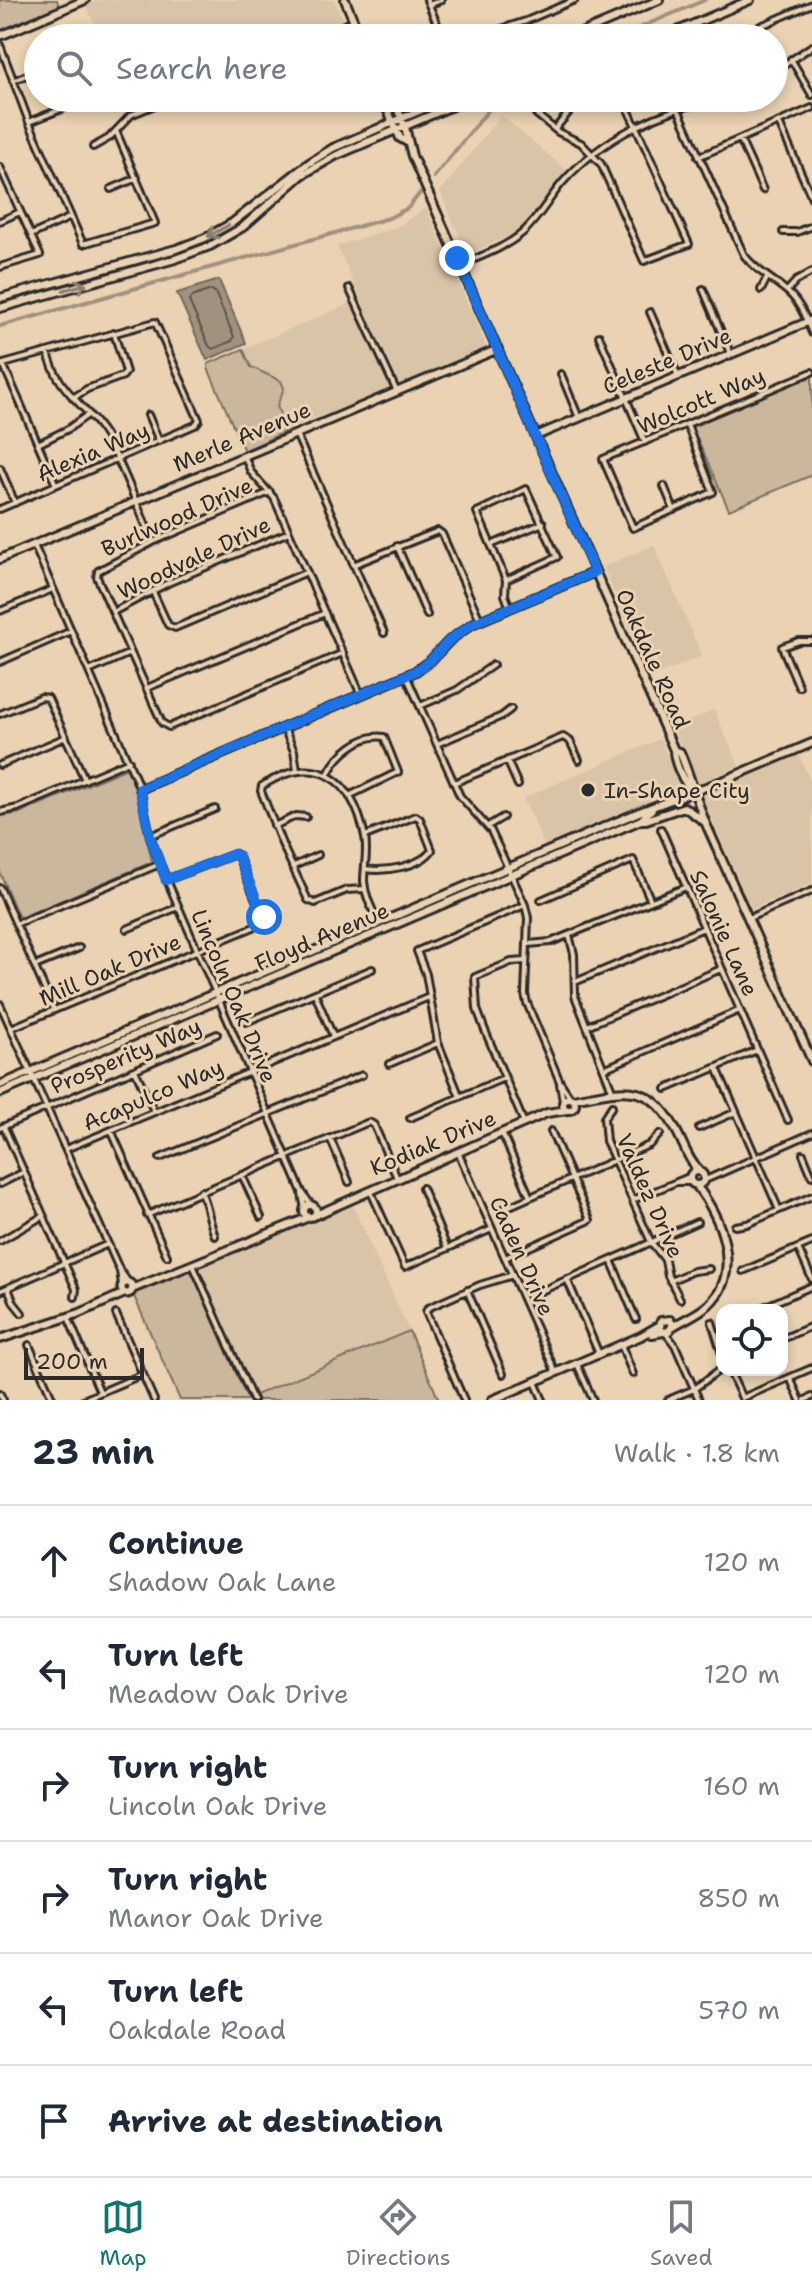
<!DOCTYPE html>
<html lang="en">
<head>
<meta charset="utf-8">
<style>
	body { margin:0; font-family:"Shantell Sans",sans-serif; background:#f2f2f3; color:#1f2937 }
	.controls { position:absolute; right:24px; bottom:24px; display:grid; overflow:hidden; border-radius:16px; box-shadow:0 4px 12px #0003 }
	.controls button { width:72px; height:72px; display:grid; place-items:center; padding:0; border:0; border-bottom:2px solid #e0e1e3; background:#fff; color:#1f2937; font:40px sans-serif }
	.scale { position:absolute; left:24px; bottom:20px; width:120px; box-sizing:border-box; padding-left:8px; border:4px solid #2b2b2b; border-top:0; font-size:22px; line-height:28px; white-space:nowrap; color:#2b2b2b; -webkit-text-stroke:6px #ead2b2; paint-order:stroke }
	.stop { position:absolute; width:24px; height:24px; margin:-18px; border:6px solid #1a73e8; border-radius:50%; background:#fff }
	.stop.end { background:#1a73e8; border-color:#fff; box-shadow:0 2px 8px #0008 }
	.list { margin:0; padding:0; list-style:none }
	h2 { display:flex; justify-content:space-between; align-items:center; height:104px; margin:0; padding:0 32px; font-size:34px }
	h2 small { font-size:26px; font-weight:400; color:#747a83 }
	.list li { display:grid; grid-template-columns:52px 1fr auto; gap:24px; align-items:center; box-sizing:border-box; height:112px; padding:0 32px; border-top:2px solid #e0e1e3 }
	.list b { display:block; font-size:30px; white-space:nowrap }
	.list p { margin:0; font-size:26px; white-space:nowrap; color:#747a83 }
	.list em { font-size:26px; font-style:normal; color:#747a83 }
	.icon { flex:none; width:44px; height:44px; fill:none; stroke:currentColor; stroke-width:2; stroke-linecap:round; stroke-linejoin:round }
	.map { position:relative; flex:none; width:812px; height:1400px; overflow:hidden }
	.search { position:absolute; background:#fff; box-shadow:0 4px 12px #0003; left:24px; right:24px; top:24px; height:88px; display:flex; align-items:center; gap:20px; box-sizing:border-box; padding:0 28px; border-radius:44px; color:#747a83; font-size:30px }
	.sheet { height:776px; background:#fff }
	nav { display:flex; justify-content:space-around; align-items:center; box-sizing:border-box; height:112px; border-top:2px solid #e0e1e3; background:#fff; font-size:22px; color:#747a83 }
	nav a { display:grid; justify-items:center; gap:4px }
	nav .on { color:#0f766e }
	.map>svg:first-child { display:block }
</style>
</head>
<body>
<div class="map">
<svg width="812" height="1400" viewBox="0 0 812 1400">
	<rect width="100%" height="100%" fill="#ead2b2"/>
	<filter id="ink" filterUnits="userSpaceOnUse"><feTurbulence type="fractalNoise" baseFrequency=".0125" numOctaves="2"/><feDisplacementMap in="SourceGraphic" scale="16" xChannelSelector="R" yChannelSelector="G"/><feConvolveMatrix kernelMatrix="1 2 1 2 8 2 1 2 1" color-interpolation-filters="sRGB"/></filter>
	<g filter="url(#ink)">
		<path fill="#dac4a7" d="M98 0H334L343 19 299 38H100L86 5Z
			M501 115 569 172 516 232 468 255 440 192Z
			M426 208 487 348 400 386 337 246 397 227Z
			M354 302 390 386 389 391 305 422 301 427 244 451 208 364Z
			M654 545 702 656 651 677 603 567Z
			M714 710 739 766 697 784 673 728Z
			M660 739 681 788 545 847 523 798Z
			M797 750 812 786V884L752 909 699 791Z
			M352 1204 409 1331 256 1394 201 1270 202 1266Z"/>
		<path fill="#cbb79c" stroke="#7b7164" stroke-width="2" d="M0 0H57L59 6 0 31Z
			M243 349 251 367 281 381 284 388 277 406 286 431 244 451 208 368V364Z
			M812 375V475L729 510 692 427Z
			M125 769 128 770 139 800 152 862 22 917 18 916 0 873V816L17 814Z
			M189 1271 193 1274 248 1400H180L133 1294Z
			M409 1331 439 1400H258L255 1395Z"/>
		<path fill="#a1927f" stroke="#72695d" stroke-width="2" d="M219 280 246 343 207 360 177 293Z"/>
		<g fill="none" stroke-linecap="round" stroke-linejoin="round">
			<path stroke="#5a544d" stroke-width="2" d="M211 290 215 292 234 337 232 341 213 349 209 346 189 301 192 297Z"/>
			<path stroke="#a1927f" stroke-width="4" d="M615 38 705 0
				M434 177 498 98
				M0 326 389 218 408 208 420 193"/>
			<defs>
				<path id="street" d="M427 0 443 38
					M429 5 441 0
					M314 38 353 21
					M474 38 526 21 575 0
					M733 38 812 4
					M0 45 29 122 83 244 155 223 116 131
					M791 59 812 95
					M774 72 812 46
					M13 81 38 70
					M678 109 744 255C756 271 770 277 784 289 799 300 805 316 812 333
					M536 114 558 132 581 143 601 164 644 261 689 244 623 98
					M29 122 89 98
					M779 123 812 198
					M555 129 574 106
					M740 139 763 190
					M93 147 109 138 131 115 172 98
					M698 157 812 108
					M0 167 40 255 0 267
					M111 189 137 178
					M0 221 20 212
					M783 232H797L812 226
					M31 235 71 217
					M461 265C481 256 504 248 521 234 538 220 549 198 563 182 603 137 661 110 718 98
					M349 288 397 392
					M703 289 730 353
					M761 290 767 278
					M787 291 796 281 812 272
					M650 312 678 376
					M599 336 645 442
					M48 352C57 393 88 405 107 438 125 471 138 508 153 542
					M3 364 56 485
					M0 365 155 322 199 420 195 425 0 509
					M561 374 579 418
					M73 398 87 389 123 376 126 372 114 333
					M148 415 159 441
					M687 425 713 492 633 528 603 459 812 372
					M296 434 384 633
					M38 444 68 429 89 414
					M244 455 251 472 274 498 361 695
					M0 468 15 503
					M664 486 674 510
					M270 492 153 542 98 571 97 577 162 723 169 727 343 653
					M34 545 140 789 150 836 160 864 302 1192 311 1205
					M491 545 543 523
					M397 546 427 615
					M353 565 438 531 442 534 480 620
					M506 580 557 557 526 489 477 512 506 580 505 595 510 608
					M153 592 168 625 175 628 307 572
					M0 611 53 589
					M113 612 168 583 289 532
					M0 662 71 631
					M89 671 130 653
					M406 675 460 796 491 831 525 905 528 918 525 994 527 1003 560 1082 570 1097
					M799 687 782 647 799 641H812
					M147 688 325 613
					M420 706 457 690 493 665
					M0 714 41 697 48 698 85 780
					M284 728 294 751 297 770
					M437 744 502 716 511 709
					M507 760 518 785
					M0 765 66 737
					M328 774C337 755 362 733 384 737L398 772 349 796
					M454 783 563 737 570 741 579 760
					M0 812 18 808 129 761
					M274 826 296 816 306 817
					M488 826 503 817
					M661 829 788 1120
					M150 836 215 809
					M292 867 318 855
					M365 869C385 872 420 867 432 850L420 819 416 816 365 836
					M0 888 54 1010
					M365 889 347 890 315 903 308 900 282 844 261 791 262 786C317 751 353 779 365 837 368 852 364 866 364 881 365 896 372 909 378 922
					M541 900 633 860 651 901
					M749 918 812 891
					M16 924 160 864
					M127 929 178 907
					M569 935 574 954 575 996 612 1090
					M528 944 551 942 686 887
					M35 966 79 948
					M575 982 704 928
					M315 994 333 1036
					M0 1004 108 1244 120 1271 122 1285
					M246 1022 372 969
					M587 1026 721 969
					M11 1028 261 924 264 919 238 856 235 854 166 880
					M389 1064 438 1043
					M606 1068 740 1010
					M717 1068 779 1210
					M135 1070 154 1111
					M560 1084 563 1101
					M666 1089 757 1050
					M460 1097 438 1043 426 974 417 951 525 905
					M612 1106 604 1118 606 1141 651 1242 665 1260 668 1276 680 1299
					M410 1118 504 1078
					M524 1123 484 1028 477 1009 475 977 511 962 526 961
					M4 1127 76 1289 75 1297
					M0 1128 217 1034
					M699 1128 736 1112
					M111 1130 167 1256
					M502 1133 530 1197
					M330 1138 349 1182
					M66 1149 429 997
					M458 1152 556 1373
					M803 1154 812 1176
					M160 1158 362 1075
					M242 1175 261 1217
					M703 1181 812 1133
					M679 1182H692
					M0 1184 24 1172
					M422 1188 447 1248
					M201 1191C208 1206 209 1221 215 1236
					M371 1192 405 1267 492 1229
					M302 1194 305 1209
					M633 1200 691 1176
					M503 1209 649 1145 660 1134
					M147 1215 369 1122 374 1125 397 1178
					M735 1226 747 1224 812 1196
					M0 1241 43 1216
					M798 1248 812 1279
					M505 1258 590 1220 551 1131
					M611 1260 636 1319
					M193 1265 253 1400
					M743 1271 812 1242
					M121 1272 128 1282
					M567 1279 599 1354
					M670 1281 693 1271 709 1269
					M8 1288 14 1303 22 1313
					M467 1290 503 1374
					M0 1291 108 1244
					M539 1292 697 1222
					M757 1310 812 1286
					M116 1314 154 1400
					M68 1317 100 1392
					M712 1322 722 1354
					M665 1332 675 1345 699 1400
					M782 1339 812 1326
					M29 1345 53 1400
					M621 1345 633 1374
					M577 1364 593 1400
					M729 1370 742 1398 812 1368
					M790 1378 800 1400
					M535 1382 543 1400
					M0 1394 3 1400
					M83 1400 143 1374
					M464 1400 426 1312 428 1308 480 1285 513 1275
					M668 1400 694 1389 722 1368
					M805 1400 812 1397"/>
				<path id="secondary" d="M345 0 361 38
					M0 36 85 0
					M569 38 659 0
					M661 38 750 0
					M382 98 400 138 407 142
					M393 98 405 127 412 156 674 750C674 762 683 783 693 791
					M395 99 403 106 409 107 430 98
					M0 298 176 249 205 238 232 223 309 163 333 148 449 98
					M0 308 175 259 210 246 243 227 302 175 335 156 471 98
					M536 436 812 320
					M0 559 498 349
					M674 750 680 752C690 776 696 799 706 824L812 1061
					M140 789 414 672 430 661 450 640 472 624 595 572
					M641 820H646L684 807 705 822
					M0 1085 639 812 727 779 812 743
					M0 1093 641 820 652 809
					M563 1104a6 6 0 1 1 12 0a6 6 0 1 1-12 0Z
					M573 1099C623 1090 650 1078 678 1134 685 1148 689 1161 700 1172
					M690 1178a7 7 0 1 1 14 0a7 7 0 1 1-14 0Z
					M304 1211a6 6 0 1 1 12 0a6 6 0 1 1-12 0Z
					M316 1215 547 1113 567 1110
					M121.5 1288a5.5 5.5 0 1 1 11 0a5.5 5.5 0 1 1-11 0Z
					M132 1289 309 1217
					M672 1327C684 1319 699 1314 709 1304 744 1271 720 1216 696 1185
					M652 1334 669 1331 673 1325 670 1320 661 1321 660 1327 662 1331
					M0 1339 80 1313 125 1293
					M492 1400 641 1336 660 1325"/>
			</defs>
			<use href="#street" stroke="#2b2b2b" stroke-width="10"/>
			<use href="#secondary" stroke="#2b2b2b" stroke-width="12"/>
			<use href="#street" stroke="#ead2b2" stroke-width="4"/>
			<use href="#secondary" stroke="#ead2b2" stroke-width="6"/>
		</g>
		<defs><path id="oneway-shaft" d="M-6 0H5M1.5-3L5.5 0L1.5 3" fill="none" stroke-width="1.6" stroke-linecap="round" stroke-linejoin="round" transform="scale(2)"/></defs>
		<g stroke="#8a7e6e">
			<use href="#oneway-shaft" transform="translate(218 231) rotate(151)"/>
			<use href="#oneway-shaft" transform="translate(75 287) rotate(-16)"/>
		</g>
	</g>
	<g fill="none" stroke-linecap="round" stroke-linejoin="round" filter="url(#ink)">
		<path stroke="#1a73e8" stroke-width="10" d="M264 917 238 856 235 854 166 880 150 836 140 789 414 672 430 661 450 640 472 624 595 572 457 258"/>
	</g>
	<circle fill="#2b2b2b" stroke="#ead2b2" stroke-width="3" cx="588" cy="790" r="8"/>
	<g text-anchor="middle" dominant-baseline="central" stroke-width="6" stroke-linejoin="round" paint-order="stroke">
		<g font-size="22" fill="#2b2b2b" stroke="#ead2b2">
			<text transform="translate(667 361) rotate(-23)">Celeste Drive</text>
			<text transform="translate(701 401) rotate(-23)">Wolcott Way</text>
			<text transform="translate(242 437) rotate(-23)">Merle Avenue</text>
			<text transform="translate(93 452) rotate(-23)">Alexia Way</text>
			<text transform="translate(177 517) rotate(-24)">Burlwood Drive</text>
			<text transform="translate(194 558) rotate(-25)">Woodvale Drive</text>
			<text transform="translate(653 659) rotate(66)">Oakdale Road</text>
			<text transform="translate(724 933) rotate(66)">Salonie Lane</text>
			<text transform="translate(322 937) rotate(-23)">Floyd Avenue</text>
			<text transform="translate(110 970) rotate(-23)">Mill Oak Drive</text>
			<text transform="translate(234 996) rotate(67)">Lincoln Oak Drive</text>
			<text transform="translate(126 1056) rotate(-23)">Prosperity Way</text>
			<text transform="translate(153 1095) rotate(-23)">Acapulco Way</text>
			<text transform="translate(433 1143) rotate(-23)">Kodiak Drive</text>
			<text transform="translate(650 1196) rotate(66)">Valdez Drive</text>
			<text transform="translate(522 1256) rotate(66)">Caden Drive</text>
		</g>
		<g font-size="22" fill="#2b2b2b" stroke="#ead2b2" text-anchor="start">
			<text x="604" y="790">In-Shape City</text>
		</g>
	</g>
</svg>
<div class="controls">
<button><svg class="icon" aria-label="locate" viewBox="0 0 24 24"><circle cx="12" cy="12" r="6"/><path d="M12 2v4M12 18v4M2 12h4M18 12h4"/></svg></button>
</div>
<div class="scale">200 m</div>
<div class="stop" style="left:264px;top:917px"></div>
<div class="stop end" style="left:457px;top:258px"></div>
<div class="search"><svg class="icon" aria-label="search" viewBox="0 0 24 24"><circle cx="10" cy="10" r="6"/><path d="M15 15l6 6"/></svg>Search here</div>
</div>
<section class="sheet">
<h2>23 min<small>Walk · 1.8 km</small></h2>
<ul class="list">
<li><svg class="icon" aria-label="ahead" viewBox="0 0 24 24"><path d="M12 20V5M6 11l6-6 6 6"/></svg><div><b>Continue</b><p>Shadow Oak Lane</p></div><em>120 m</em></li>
<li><svg class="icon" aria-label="left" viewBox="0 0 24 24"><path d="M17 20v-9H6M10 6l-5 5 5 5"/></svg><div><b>Turn left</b><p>Meadow Oak Drive</p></div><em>120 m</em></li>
<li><svg class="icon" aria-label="right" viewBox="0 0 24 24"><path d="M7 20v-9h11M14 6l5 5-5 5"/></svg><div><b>Turn right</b><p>Lincoln Oak Drive</p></div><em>160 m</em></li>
<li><svg class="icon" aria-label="right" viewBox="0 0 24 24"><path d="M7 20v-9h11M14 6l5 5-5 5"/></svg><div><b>Turn right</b><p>Manor Oak Drive</p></div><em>850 m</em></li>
<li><svg class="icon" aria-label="left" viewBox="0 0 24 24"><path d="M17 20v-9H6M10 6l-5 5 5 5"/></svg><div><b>Turn left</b><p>Oakdale Road</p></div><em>570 m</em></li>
<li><svg class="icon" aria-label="arrive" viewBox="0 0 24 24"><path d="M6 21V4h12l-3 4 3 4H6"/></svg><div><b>Arrive at destination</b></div></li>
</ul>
</section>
<nav>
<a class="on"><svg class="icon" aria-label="map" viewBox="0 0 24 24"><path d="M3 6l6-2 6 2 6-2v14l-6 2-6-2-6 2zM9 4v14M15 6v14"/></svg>Map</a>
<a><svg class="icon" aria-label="directions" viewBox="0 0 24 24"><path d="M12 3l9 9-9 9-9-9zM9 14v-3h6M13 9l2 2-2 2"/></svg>Directions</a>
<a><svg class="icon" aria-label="saved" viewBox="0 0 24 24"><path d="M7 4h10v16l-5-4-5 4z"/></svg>Saved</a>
</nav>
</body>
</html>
